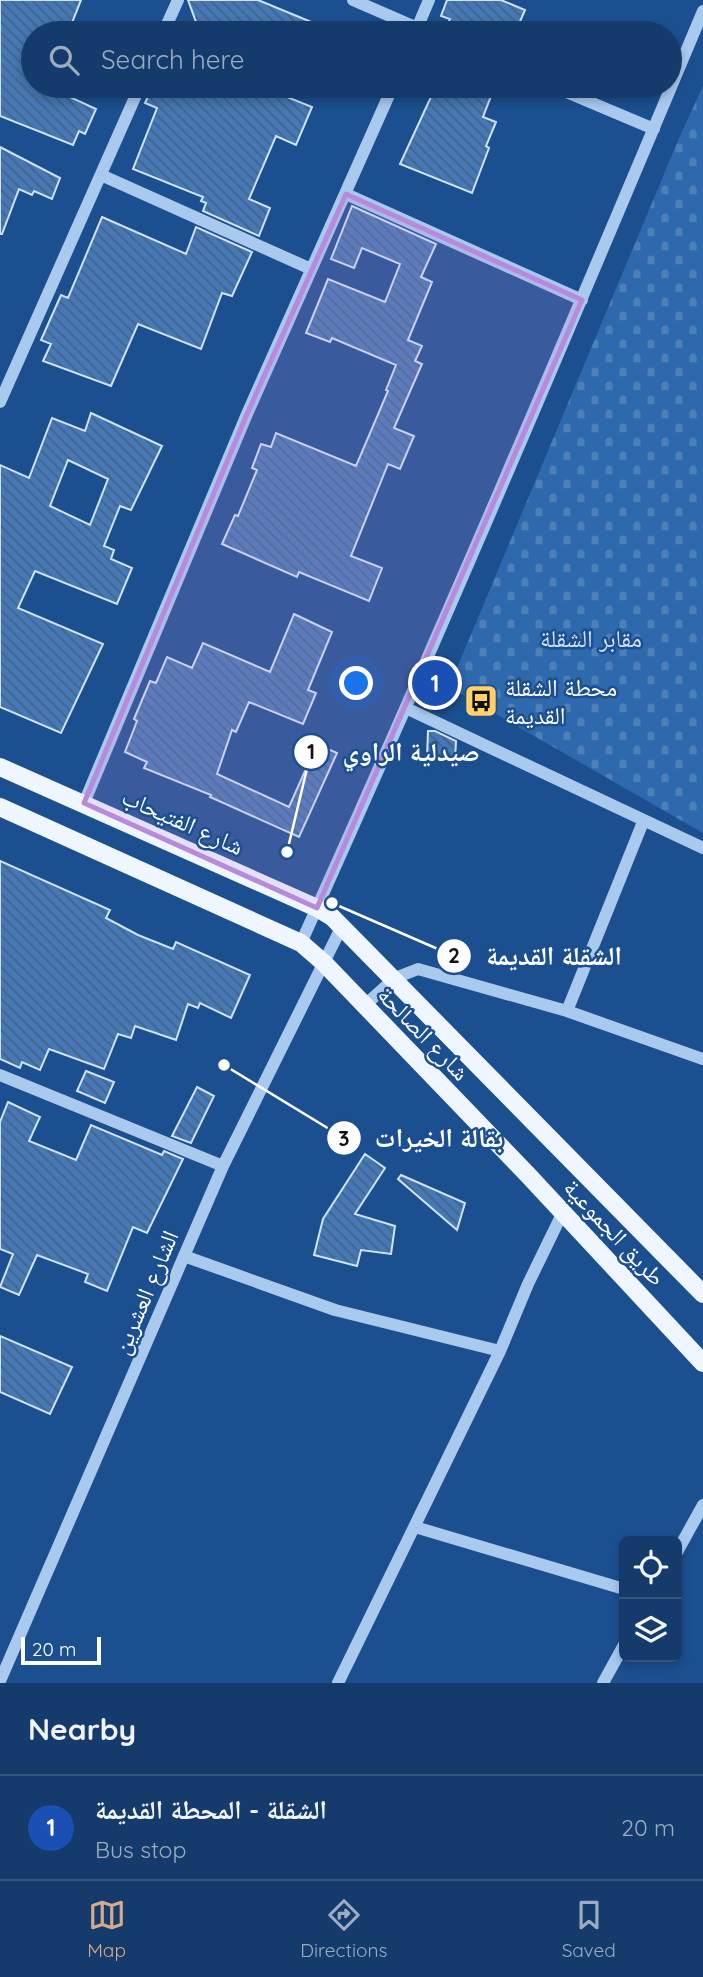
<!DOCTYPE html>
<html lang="en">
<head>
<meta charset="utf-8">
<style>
	body { margin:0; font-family:Quicksand,"Noto Naskh Arabic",sans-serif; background:#1d4271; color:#f1f3f6 }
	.controls { position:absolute; right:21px; bottom:21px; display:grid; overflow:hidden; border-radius:10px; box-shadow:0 4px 10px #0003 }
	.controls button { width:63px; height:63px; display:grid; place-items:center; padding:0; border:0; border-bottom:2px solid #33557e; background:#143b6b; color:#f1f3f6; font:35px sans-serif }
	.scale { position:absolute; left:21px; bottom:18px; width:80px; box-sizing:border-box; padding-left:7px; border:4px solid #fff; border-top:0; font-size:19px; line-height:24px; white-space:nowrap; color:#fff; -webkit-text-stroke:5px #1b4f8f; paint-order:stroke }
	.you { position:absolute; left:357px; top:684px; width:24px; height:24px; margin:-18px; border:5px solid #fff; border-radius:50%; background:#1a73e8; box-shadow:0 0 0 10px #1a73e833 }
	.badge { display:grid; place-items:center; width:46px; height:46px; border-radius:50%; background:#d6ab8b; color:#fff; font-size:23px; font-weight:700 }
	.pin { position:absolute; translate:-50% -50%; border:4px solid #fff; box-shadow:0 2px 7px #0006 }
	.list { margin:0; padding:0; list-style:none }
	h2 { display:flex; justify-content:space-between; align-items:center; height:91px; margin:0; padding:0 28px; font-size:30px }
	h2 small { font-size:23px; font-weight:400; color:#9dadc1 }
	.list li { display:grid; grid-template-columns:46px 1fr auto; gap:21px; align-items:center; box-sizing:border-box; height:105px; padding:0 28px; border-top:2px solid #33557e }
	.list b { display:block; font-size:26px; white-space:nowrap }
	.list p { margin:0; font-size:23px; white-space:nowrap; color:#9dadc1 }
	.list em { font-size:23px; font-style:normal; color:#9dadc1 }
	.icon { flex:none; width:38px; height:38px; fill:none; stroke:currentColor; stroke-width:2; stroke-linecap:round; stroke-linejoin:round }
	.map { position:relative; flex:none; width:703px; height:1683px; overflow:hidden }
	.search { position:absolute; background:#143b6b; box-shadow:0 4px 10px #0003; left:21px; right:21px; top:21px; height:77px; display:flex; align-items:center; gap:18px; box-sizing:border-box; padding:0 24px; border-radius:38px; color:#9dadc1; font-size:26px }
	.sheet { height:196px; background:#143b6b }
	nav { display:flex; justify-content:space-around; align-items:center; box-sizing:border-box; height:98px; border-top:2px solid #33557e; background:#143b6b; font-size:19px; color:#9dadc1 }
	nav a { display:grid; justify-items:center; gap:4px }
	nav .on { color:#d6ab8b }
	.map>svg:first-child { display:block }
</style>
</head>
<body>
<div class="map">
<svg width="703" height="1683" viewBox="0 0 703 1683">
	<defs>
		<pattern id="cemetery-stones" width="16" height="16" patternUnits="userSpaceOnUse" patternTransform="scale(1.75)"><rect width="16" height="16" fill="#2e69ad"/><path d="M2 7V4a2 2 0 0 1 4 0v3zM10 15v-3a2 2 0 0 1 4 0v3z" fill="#4d80b9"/></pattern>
		<pattern id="building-back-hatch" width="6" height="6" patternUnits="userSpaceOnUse" patternTransform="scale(1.75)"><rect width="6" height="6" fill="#4478b7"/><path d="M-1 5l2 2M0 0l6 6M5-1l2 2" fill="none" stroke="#486282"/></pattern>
	</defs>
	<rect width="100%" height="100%" fill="#1b4f8f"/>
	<path fill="url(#cemetery-stones)" d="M703 86V833L449 687 680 136Z"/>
	<path fill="url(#building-back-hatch)" stroke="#cfe3fa" stroke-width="2" fill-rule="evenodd" d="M0 0H81L68 33H33V86H77L72 98 96 109 85 134 79 131 73 145 0 116Z
		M188 0H258L338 33H200Z
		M447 0H501L525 10 515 33H444L450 19 441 16Z
		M153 86H292L287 97 312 107 296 145 276 136 249 199 270 208 259 236 203 211 206 203 201 201 203 197 133 169 157 108 145 103Z
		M436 86H467L491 96 483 117 496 122 486 146 489 148 472 193 400 164Z
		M0 147 60 178 52 199 34 191 32 195 19 189 2 234H0Z
		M352 206 436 244 421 277 432 282 408 340 422 346 415 361 422 364 394 428 414 436 400 469 388 464 351 556 382 568 369 601 299 572 297 577 222 544 235 515 238 516 257 470 252 468 261 444 271 447 276 433 356 466 388 391 386 390 396 365 332 338 330 342 306 333 328 279 385 302 400 264 362 248 354 268 331 259Z
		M102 217 186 254 196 227 252 252 232 296 222 293 201 349 138 324 111 386 43 361 51 344 41 340 61 295 68 298Z
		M91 413 162 446 131 510 120 506 104 546 114 550 111 559 132 568 117 604 35 571 18 608 103 644 61 733 0 707V465L29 478 52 418 85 431ZM68 460 108 479 90 525 50 506Z
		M294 614 332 632 308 690 316 693 303 724 249 702 236 732 232 730 217 774 289 807 317 744 337 753 299 837 210 797 211 795 144 768 147 762 125 752 137 721 134 719 150 681 156 683 167 657 192 668 203 643 270 672Z
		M428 731H435L456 741 455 759 427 758Z
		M0 861 110 910 106 918 138 935 173 949 176 942 250 975 231 1018 200 1003 198 1008 188 1004 176 1040 135 1026 131 1038 118 1034 104 1069 49 1049 40 1070 22 1062 20 1068 0 1059Z
		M86 1071 114 1082 105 1103 77 1091Z
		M197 1087 214 1096 191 1143 172 1136Z
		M8 1102 40 1117 29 1141 76 1160 91 1125 162 1155 164 1151 183 1159 147 1233 133 1227 107 1291 85 1282 88 1274 37 1255 19 1295 0 1287 13 1254 0 1249V1122Z
		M365 1154 385 1168 355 1214 395 1226 391 1254 361 1250 357 1266 314 1255 323 1219Z
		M401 1175 465 1203 457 1230 398 1179Z
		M0 1336 72 1367 50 1414 0 1392Z"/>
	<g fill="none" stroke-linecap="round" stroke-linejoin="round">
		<path stroke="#a9c9ee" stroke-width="12" d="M353 0 429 33
			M163 33 178 0
			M415 33 429 0
			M552 86 654 129
			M101 175 311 269
			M346 194 582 300
			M0 402 140 86
			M406 708 703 848
			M84 803 247 414 393 86
			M301 943C440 635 572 323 703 11
			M364 1006 395 978 418 969 567 1011 703 1059
			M567 1011 643 822
			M0 1075 223 1166
			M184 1256 335 1310 500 1351
			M415 1527 624 1589
			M677 1552 703 1505
			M0 1681 223 1166 342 926
			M338 1683 500 1351 528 1284 563 1212
			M603 1683 624 1645"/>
		<path stroke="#f0f6ff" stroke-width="18" d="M0 767 317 908 332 917 703 1294
			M0 807 301 943 324 963 528 1175 703 1363"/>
	</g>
	<path fill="#b68bdc" fill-opacity="0.2" stroke="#b68bdc" stroke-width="5" stroke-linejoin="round" d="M346 194 582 300 317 908 84 803 247 414Z"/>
	<defs>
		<symbol id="bus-square" viewBox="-11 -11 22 22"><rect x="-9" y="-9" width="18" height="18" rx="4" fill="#ffd166" stroke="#1b4f8f"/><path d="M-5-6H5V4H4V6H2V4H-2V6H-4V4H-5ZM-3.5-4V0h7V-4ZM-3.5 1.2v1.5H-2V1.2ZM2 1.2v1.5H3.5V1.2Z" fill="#111"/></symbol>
	</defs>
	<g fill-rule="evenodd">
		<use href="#bus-square" x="462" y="682" width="38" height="38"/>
	</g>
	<g text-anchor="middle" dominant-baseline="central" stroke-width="5" stroke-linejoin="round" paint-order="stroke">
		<g font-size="24" fill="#cfe3fa" stroke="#1b4f8f">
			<text x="591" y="638">مقابر الشقلة</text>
		</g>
		<g font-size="24" fill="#fff" stroke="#1b4f8f" text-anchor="start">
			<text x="505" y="687">محطة الشقلة<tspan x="505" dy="28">القديمة</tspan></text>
		</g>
		<g font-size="24" fill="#fff" stroke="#1b4f8f">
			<text transform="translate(183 821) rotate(24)">شارع الفتيحاب</text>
			<text transform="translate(424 1033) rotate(46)">شارع الصالحة</text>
			<text transform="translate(615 1232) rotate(47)">طريق الجموعية</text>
			<text transform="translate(145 1292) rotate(-67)">الشارع العشرين</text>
		</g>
	</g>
	<path fill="none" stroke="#fff" stroke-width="2.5" d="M287 852L311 752M332 903L454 956M224 1065L344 1138"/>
	<g fill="#fff" stroke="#1b4f8f" stroke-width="2.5">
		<circle cx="287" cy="852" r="7"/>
		<circle cx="332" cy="903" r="7"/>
		<circle cx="224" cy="1065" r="7"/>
		<circle cx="311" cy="752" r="18"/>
		<circle cx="454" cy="956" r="18"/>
		<circle cx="344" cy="1138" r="18"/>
	</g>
	<g font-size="21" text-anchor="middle" font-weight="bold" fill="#111">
		<text x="311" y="759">1</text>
		<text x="454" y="963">2</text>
		<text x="344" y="1146">3</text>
	</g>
	<g font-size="26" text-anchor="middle" font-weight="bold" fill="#fff" stroke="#1b4f8f" stroke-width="5" stroke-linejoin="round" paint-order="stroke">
		<text x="411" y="761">صيدلية الراوي</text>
		<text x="554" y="965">الشقلة القديمة</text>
		<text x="439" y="1147">بقالة الخيرات</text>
	</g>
</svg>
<div class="controls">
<button><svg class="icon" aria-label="locate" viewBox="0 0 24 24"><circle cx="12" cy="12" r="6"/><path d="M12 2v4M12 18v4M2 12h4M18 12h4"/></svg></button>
<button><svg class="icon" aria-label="layers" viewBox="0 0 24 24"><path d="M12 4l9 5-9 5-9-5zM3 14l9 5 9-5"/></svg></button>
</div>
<div class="scale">20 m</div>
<div class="you"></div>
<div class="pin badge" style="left:435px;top:683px;background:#1a4fb4">1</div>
<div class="search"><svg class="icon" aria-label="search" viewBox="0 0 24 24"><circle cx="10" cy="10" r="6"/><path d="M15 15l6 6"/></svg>Search here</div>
</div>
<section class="sheet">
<h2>Nearby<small></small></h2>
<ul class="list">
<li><span class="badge" style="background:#1a4fb4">1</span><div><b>الشقلة - المحطة القديمة</b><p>Bus stop</p></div><em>20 m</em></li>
</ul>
</section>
<nav>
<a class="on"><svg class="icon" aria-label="map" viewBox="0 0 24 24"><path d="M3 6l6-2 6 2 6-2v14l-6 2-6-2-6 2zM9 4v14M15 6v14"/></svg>Map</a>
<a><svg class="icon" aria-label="directions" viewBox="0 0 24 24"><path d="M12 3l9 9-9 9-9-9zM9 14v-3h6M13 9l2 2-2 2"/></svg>Directions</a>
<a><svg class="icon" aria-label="saved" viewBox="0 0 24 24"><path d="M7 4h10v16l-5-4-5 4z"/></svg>Saved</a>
</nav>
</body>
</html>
